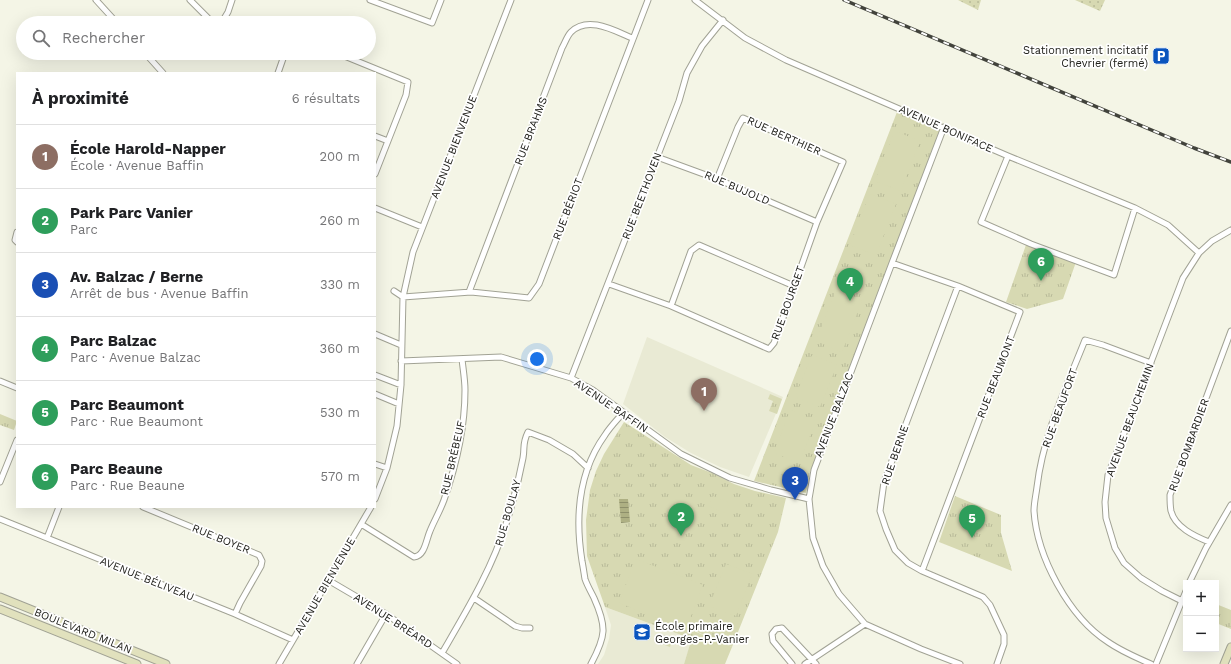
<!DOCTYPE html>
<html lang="fr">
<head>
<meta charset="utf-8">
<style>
	body { margin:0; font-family:"Work Sans",sans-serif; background:#f6f6f6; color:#202124 }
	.controls { position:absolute; right:12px; bottom:12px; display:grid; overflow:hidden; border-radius:0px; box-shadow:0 4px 16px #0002 }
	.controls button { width:36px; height:36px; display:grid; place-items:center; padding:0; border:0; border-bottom:1px solid #e0e0e0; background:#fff; color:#202124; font:20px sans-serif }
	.you { position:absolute; left:537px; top:359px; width:14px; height:14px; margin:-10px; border:3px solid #fff; border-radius:50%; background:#1a73e8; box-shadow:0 0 0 6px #1a73e833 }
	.badge { display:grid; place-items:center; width:26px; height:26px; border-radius:50%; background:#7c3aed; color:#fff; font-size:13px; font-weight:700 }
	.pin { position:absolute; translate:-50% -33px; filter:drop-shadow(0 1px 2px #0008) }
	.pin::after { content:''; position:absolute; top:21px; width:14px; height:12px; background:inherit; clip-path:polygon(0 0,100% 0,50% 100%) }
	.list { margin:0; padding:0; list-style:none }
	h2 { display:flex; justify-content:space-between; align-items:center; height:52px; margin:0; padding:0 16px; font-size:17px }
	h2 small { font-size:13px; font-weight:400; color:#757577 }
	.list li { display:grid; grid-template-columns:26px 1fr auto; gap:12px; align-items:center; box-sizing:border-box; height:64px; padding:0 16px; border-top:1px solid #e0e0e0 }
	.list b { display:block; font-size:15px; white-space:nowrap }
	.list p { margin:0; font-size:13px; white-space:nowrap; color:#757577 }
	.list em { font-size:13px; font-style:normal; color:#757577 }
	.icon { flex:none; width:22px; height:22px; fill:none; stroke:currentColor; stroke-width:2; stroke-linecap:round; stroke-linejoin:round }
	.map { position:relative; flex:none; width:1231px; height:664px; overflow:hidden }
	.search { position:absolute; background:#fff; box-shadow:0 4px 16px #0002; left:16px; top:16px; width:360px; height:44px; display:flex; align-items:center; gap:10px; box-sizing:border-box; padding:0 14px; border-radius:22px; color:#757577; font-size:15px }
	.panel { position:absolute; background:#fff; box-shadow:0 4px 16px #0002; left:16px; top:72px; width:360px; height:436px; border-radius:0px }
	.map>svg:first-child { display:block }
</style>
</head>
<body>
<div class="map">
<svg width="1231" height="664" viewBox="0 0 1231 664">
	<defs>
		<pattern id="grass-dots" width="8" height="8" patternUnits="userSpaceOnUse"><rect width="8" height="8" fill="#d7d9b2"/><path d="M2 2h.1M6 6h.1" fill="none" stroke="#b8ba98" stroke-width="1.8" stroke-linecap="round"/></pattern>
		<pattern id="park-tufts" width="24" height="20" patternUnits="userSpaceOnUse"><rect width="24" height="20" fill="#d7d9b2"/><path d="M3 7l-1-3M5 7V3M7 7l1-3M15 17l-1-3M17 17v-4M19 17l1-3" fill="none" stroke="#b8ba98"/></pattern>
		<pattern id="water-rules" width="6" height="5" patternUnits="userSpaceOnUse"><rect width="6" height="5" fill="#aeb083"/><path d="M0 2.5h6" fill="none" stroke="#8d8f6a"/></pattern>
	</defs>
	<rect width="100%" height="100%" fill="#f4f5e6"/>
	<path fill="#e9ead4" d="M647 337 783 397 749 477 720 467 691 453 665 437 623 404Z
		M605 607 692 639 684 664H598L604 655 609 639 611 625Z"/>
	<path fill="url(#grass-dots)" d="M958 0H981L978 10Z
		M1075 0H1105L1100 11Z"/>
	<path fill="url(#park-tufts)" d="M897 112 940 129 810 472 806 493 754 481Z
		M1027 242 1076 262 1063 299 1027 309 1006 302Z
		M770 394 782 399 777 414 769 411 773 401 768 399Z
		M0 414 17 421 14 430 0 425Z
		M624 422 691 465 712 473 734 484 755 491 786 498 778 532 732 647 695 631 692 639 605 607 587 556 586 520 590 490 596 471 604 454Z
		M955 496 1001 515V533L1012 571 939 542Z
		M1216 604 1231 610V629L1216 623Z
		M664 635 673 638 670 647 662 644Z"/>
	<path fill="#d7d9b2" d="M895 131 920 141 901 191 875 181Z
		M870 194 896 204 876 255 850 245Z
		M836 291 862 301 842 352 816 341Z
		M812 355 837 365 820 407 795 397Z
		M790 410 816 421 799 463 774 453Z
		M713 496 730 503 725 513 709 506Z
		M636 559 703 585 686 629 619 603Z
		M726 564 752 574 736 616 709 606Z
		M694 631 732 647 725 664H684Z"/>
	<path fill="url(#water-rules)" d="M619 499H628L630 522 621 523Z"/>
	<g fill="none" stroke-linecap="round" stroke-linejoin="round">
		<defs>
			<path id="street" d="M96 0 117 23
				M190 0 212 22H222L228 12 232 0
				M370 0 432 23 441 0
				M695 0 745 38 786 60 1008 156 1135 208 1168 225 1199 253
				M145 53 163 73
				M337 53 408 82 406 95 375 174
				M278 73 285 53
				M944 127 892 263 814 470 809 499 813 538 823 566 839 594 865 624 921 649 960 664
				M375 136 388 141
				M1008 156 981 222 1031 244 1114 275 1135 208
				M657 157 717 179 817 222
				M375 208 422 227
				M17 232 15 240 17 242
				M892 263 958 286 1020 312 922 571
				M609 284 671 306 769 349 774 343 817 222 843 162 743 118 738 127 717 179
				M958 286 884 482 880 511 886 529 895 550 908 563 922 571 983 597 990 605 1004 635V644L997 664
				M394 291 403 297 471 292 529 298 539 284 648 0
				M469 292 562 48C565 43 567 36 571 32 588 15 615 31 632 38
				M671 306 691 251 699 245 794 286
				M375 334 401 345
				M401 361 501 357 571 378 593 390 681 454 730 478 771 490 809 499
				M1151 363 1103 345 1085 340C1066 388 1043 435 1037 487 1036 495 1034 503 1034 511 1037 557 1069 617 1108 642 1121 651 1137 658 1151 664
				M375 375 401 385
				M571 378 679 101 687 73 702 46 723 20
				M0 381 17 388
				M375 394 399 404
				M375 464 387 468
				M0 482 17 440
				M375 499 387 468 397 426 401 385 403 297 413 252 511 0
				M143 507 259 555 262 561 261 566 240 603 235 614
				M0 519 235 614 293 640
				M361 524 414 557C425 556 426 540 430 531 434 521 440 511 444 500 456 466 465 427 465 390 465 380 463 369 462 359
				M47 538 59 507
				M1209 542C1194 536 1175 527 1171 511 1170 506 1170 500 1170 495L1231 331
				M328 580 386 614 457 664
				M1189 583 1206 548 1231 505
				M474 598 515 626 522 628H530
				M1182 601 1162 591 1141 578 1124 563 1115 548 1106 518 1105 502 1108 475 1183 278 1199 253 1212 241 1231 230
				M442 653C467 610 492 569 507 521 513 502 519 479 523 458 525 447 522 444 528 432L549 440 573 454 588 468
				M279 664 371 507
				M357 664 386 614
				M591 664C606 636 607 627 594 598 591 592 587 585 585 579 584 573 583 566 582 561 575 517 579 471 605 435 610 427 617 420 623 413
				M792 664 773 641 772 634 776 629 782 628 816 664
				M805 664 865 624
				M1156 664 1186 591"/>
			<path id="secondary" d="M0 597 166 664
				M0 609 137 664
				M1224 664 1231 647"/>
		</defs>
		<use href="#street" stroke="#a1a294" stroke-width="7"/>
		<use href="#secondary" stroke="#a1a294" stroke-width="9"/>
		<use href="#street" stroke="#fff" stroke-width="5"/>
		<use href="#secondary" stroke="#e1e1bd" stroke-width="7"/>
		<defs>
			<path id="rail" d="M844 0 1194 148 1231 162"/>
		</defs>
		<use href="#rail" stroke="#42433c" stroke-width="3.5"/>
		<use href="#rail" stroke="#fff" stroke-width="2" stroke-dasharray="6" stroke-linecap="butt"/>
	</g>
	<defs>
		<symbol id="parking-square" viewBox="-11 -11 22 22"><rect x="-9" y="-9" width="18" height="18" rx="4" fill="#0a54be" stroke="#fff"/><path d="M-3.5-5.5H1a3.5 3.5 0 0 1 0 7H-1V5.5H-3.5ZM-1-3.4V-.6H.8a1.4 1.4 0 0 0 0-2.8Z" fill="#fff"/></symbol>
		<symbol id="school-square" viewBox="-11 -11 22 22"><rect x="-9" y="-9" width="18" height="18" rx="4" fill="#0a54be" stroke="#fff"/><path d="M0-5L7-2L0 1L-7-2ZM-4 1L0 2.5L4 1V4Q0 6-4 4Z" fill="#fff"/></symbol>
	</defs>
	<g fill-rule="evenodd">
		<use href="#parking-square" x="1151" y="46" width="20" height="20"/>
		<use href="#school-square" x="632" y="622" width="20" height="20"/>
	</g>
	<g text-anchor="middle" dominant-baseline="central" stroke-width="3.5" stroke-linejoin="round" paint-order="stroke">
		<g font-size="11" fill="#21211c" stroke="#fff" text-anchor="end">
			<text x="1148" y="50">Stationnement incitatif<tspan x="1148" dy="13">Chevrier (fermé)</tspan></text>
			<text x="655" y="626" text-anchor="start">École primaire<tspan x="655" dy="13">Georges-P.-Vanier</tspan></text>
		</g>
		<g font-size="11" fill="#21211c" stroke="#fff">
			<text transform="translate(946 129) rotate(24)">AVENUE BONIFACE</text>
			<text transform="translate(531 131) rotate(-69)">RUE BRAHMS</text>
			<text transform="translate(784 136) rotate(24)">RUE BERTHIER</text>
			<text transform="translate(454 147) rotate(-69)">AVENUE BIENVENUE</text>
			<text transform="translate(737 188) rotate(23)">RUE BUJOLD</text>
			<text transform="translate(642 196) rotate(-69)">RUE BEETHOVEN</text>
			<text transform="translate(568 209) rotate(-69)">RUE BÉRIOT</text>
			<text transform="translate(788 303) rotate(-70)">RUE BOURGET</text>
			<text transform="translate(996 377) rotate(-69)">RUE BEAUMONT</text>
			<text transform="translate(611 406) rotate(34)">AVENUE BAFFIN</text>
			<text transform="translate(1060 408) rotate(-70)">RUE BEAUFORT</text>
			<text transform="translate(834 415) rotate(-69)">AVENUE BALZAC</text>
			<text transform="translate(1130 420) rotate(-70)">AVENUE BEAUCHEMIN</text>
			<text transform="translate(1189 445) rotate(-70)">RUE BOMBARDIER</text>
			<text transform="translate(895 455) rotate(-71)">RUE BERNE</text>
			<text transform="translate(453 458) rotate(-77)">RUE BRÉBEUF</text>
			<text transform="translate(508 513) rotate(-74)">RUE BOULAY</text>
			<text transform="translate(221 539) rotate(22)">RUE BOYER</text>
			<text transform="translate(147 579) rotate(22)">AVENUE BÉLIVEAU</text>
			<text transform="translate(325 586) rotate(-60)">AVENUE BIENVENUE</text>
			<text transform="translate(393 621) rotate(33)">AVENUE BRÉARD</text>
			<text transform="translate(83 631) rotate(22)">BOULEVARD MILAN</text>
		</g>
	</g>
</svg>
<div class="controls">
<button>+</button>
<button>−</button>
</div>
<div class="you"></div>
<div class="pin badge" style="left:704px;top:411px;background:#8d6e63">1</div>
<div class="pin badge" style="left:681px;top:536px;background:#2e9e5b">2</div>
<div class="pin badge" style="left:795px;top:500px;background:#1a4fb4">3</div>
<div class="pin badge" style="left:850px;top:301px;background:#2e9e5b">4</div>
<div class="pin badge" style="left:972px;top:538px;background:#2e9e5b">5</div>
<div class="pin badge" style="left:1041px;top:281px;background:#2e9e5b">6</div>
<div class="search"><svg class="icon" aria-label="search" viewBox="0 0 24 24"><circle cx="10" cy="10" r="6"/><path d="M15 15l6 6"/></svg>Rechercher</div>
<section class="panel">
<h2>À proximité<small>6 résultats</small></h2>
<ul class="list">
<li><span class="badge" style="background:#8d6e63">1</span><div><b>École Harold-Napper</b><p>École · Avenue Baffin</p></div><em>200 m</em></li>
<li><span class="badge" style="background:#2e9e5b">2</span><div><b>Park Parc Vanier</b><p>Parc</p></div><em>260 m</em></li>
<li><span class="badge" style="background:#1a4fb4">3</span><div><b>Av. Balzac / Berne</b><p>Arrêt de bus · Avenue Baffin</p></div><em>330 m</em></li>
<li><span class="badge" style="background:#2e9e5b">4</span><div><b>Parc Balzac</b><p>Parc · Avenue Balzac</p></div><em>360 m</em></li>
<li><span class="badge" style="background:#2e9e5b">5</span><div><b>Parc Beaumont</b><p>Parc · Rue Beaumont</p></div><em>530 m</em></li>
<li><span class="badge" style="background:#2e9e5b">6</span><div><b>Parc Beaune</b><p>Parc · Rue Beaune</p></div><em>570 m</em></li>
</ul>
</section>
</div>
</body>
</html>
